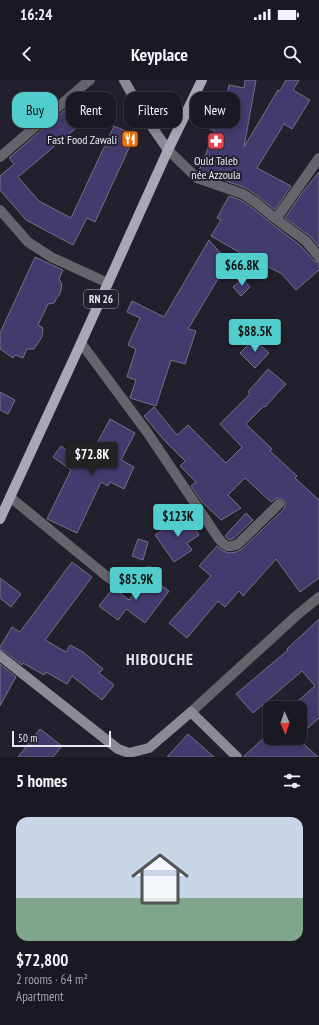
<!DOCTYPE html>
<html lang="en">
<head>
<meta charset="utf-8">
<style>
	:root { --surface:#1a1822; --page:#27252f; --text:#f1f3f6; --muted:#9fa0a5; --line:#383740; --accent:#52cdce }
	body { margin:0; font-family:"PT Sans Narrow",sans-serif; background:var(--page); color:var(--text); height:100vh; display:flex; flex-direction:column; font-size:15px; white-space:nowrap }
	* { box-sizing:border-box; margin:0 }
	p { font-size:13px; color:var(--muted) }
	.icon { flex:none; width:22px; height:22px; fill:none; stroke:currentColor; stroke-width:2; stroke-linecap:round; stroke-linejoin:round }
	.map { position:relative; height:677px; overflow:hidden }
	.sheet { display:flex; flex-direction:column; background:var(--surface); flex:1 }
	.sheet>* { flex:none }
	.hud { position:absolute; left:12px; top:12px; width:295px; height:36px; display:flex; gap:8px }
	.needle { width:26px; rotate:178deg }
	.buttons { position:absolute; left:263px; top:621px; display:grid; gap:8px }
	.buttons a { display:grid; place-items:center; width:44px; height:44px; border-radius:8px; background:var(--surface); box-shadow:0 2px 6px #0003,0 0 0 1px var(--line); font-size:20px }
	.scale { position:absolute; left:12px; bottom:10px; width:99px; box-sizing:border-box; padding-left:4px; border:2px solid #eae9f2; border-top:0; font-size:11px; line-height:14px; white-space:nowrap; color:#eae9f2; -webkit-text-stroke:3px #22202d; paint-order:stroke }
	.price { position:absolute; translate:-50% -34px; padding:0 9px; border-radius:4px; background:var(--accent); color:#111; font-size:13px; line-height:26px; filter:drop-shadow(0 1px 2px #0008) }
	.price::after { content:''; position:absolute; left:50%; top:24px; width:12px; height:9px; margin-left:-6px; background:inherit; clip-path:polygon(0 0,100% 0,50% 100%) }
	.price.on { background:#222; color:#fff }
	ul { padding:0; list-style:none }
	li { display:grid; align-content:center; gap:8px; height:212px; padding:0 16px }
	li span { display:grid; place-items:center; height:124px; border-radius:12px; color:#555 }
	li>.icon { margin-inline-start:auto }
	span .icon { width:72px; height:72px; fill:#fffc; stroke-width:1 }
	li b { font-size:17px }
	h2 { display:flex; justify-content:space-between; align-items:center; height:48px; padding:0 16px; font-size:17px }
	.chip { padding:0 14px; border-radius:12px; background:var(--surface); box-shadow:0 2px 6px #0003,0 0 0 1px var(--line); font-size:14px; line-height:36px }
	.chip.on { background:var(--accent); color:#111 }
	.status { display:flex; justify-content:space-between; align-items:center; height:28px; padding:0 20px; background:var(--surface); direction:ltr }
	.status svg { height:11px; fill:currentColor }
	header { display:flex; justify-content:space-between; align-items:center; height:52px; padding:0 16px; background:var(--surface); font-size:18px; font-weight:800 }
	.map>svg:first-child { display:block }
</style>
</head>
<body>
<div class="status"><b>16:24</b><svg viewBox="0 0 49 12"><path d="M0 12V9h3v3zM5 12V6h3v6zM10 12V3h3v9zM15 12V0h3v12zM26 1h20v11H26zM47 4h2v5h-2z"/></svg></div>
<header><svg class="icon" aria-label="back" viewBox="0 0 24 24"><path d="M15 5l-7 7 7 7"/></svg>Keyplace<svg class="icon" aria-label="search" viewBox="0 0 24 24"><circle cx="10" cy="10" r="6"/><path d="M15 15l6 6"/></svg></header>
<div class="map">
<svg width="319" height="677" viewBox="0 0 319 677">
	<rect width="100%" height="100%" fill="#22202d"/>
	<path fill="#433a6e" stroke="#737282" d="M245,0h11l-12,67 34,-57 2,1 6,-11h13l-6,10 17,10 -18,29 -8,-5 -27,44 34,18 -16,24 -16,-13 -13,-9 -46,-16 -1,-1 16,-40 -13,-5 5,-14 16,5 6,-32 15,3z
		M108,14l3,4 -8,7 3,5 -10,6 -2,-3 -76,64 21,24 32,17 43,-92 21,9 -40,87 -8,-4 -14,27 -47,-25 -26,-30v-14l14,-12 -5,-6 72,-62 8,9z
		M319,92v75l-9,-11 -25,-18 17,-25z
		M229,116l11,4 11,7 21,17 29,22 13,15 5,2v7l-23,20 -14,-16 -23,-12 -1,1 -47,-27 10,-16 -4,-2z
		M209,160l19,22 -40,67 8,2 -11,33 -14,-4 -15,46 -26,-8 6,-18 -9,-3 9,-28 -8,-4 12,-27 -13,-6 5,-11 32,16z
		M35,177l28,13 -4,9 3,5 -2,10 -4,5 -2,4 -6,1 -10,21 5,3 -1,8 -2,4 -6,9h-7l-4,9 -8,-3 -2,3 -13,-9v-16z
		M243,199l7,8 -9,9 -8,-9z
		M254,259l15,14 -14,15 -15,-15z
		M268,289l18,15 -21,23 -1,-1 -18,18 26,25 -2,2 27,25 -2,2 24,22v78l-19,14 -24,-33 -33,37 -4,-5 -14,16 -7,-6 -31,37 -18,-15 42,-47 -12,-10 18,-20 6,5 6,2 7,-1 6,-3 42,-40 1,-3v-3l-1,-3 -4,-2h-3l-6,4 -26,-24 -17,17 13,13 -20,12 -19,-18 -11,-16 5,-4 -16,-16 5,-5 -21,-21 -20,-24 10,-9 23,28 11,-10 38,38 16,-16 -22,-23 30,-30 -2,-2z
		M0,312l15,8 -7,14 -8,-4z
		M110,339l25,14 -14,27 13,7 -10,22 -14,-7 -2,4 -7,-4 -24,51 -30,-14 24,-49 -18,-13 8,-11 25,18z
		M246,433l7,7 -19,18 -5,2 -4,-4z
		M185,435l14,20 -12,8 5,7 -18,12 -19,-27z
		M138,459l10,3 -5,18 -11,-4z
		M72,482l20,15 -47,63 21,12 4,-7 13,7 20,17 -4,4 15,12 -12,15 -30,-24 -5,8 -21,-12 -2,3 -21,-12 -1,2 -18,-14 -4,-1v-3l12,-20 8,5z
		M0,498l21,16 -10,13 -11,-9z
		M151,498l18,13 -24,32 -19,-14 -8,11 -19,-14 14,-18 16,12 13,-16 4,-2z
		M319,539v99l-19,17v-27h-10l25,-22 -13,-15 -49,42 -17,-19 52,-44 -1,-1z
		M0,584l16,13 -3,5 -13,24z
		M40,649l22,17 -9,11h-35z
		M188,654l26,23h-47z
		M264,658h33l21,19h-75z"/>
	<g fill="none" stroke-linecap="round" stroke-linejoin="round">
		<path stroke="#65646b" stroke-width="10" d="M168,70l29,28 46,16 12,8 21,17 30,22 13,16
			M0,77l86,-74 4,-3
			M0,130l28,32 23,15 57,26
			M276,139l43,-61
			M81,263l66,89 72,107c7,8 9,9 19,5l41,-40
			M10,417l100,82 32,-2 7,-6
			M191,632l105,-96 23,-19"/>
		<path stroke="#8b8a95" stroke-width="10" d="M124,0l19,34 25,36
			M0,576l118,93 11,4 20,-5 42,-36 46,45"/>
		<path stroke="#a9a7b5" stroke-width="10" d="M0,439l81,-176 87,-193 34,-70"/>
	</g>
	<defs>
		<symbol id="restaurant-square" viewBox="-11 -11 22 22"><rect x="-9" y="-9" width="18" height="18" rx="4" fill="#e8710a" stroke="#22202d"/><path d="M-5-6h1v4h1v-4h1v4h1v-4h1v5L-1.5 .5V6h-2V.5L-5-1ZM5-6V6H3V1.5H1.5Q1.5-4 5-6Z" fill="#fff"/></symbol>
		<symbol id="pharmacy-square" viewBox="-11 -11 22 22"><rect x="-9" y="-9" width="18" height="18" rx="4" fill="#e0444e" stroke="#22202d"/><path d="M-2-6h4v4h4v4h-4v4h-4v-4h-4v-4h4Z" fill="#fff"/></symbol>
	</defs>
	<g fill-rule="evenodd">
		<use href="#restaurant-square" x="120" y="49" width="20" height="20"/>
		<use href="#pharmacy-square" x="206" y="51" width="20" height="20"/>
	</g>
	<g text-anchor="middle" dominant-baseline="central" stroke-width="4" stroke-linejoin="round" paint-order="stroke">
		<rect fill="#22202d" stroke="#aeadb7" stroke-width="1" x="84" y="210" width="34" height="18" rx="3"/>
		<g font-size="11" font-weight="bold" fill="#eae9f2">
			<text x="101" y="219">RN 26</text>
		</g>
		<g font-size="12" fill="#eae9f2" stroke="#22202d" text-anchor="end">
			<text x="117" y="59">Fast Food Zawali</text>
			<text x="216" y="80" text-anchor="middle">Ould Taleb<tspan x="216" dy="14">née Azzoula</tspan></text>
		</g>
		<g font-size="16" font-weight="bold" letter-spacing="1" fill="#eae9f2" stroke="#22202d">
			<text x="160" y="579">HIBOUCHE</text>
		</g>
	</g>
</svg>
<div class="buttons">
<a><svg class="needle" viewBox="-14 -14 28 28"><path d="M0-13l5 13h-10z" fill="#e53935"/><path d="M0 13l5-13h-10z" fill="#9fa0a5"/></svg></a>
</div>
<div class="scale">50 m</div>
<b class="price" style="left:242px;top:207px">$66.8K</b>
<b class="price" style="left:255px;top:273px">$88.5K</b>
<b class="price on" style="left:92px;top:396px">$72.8K</b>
<b class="price" style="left:178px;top:458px">$123K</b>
<b class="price" style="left:136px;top:521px">$85.9K</b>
<div class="hud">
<a class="chip on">Buy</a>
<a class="chip">Rent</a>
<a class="chip">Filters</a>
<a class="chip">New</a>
</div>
</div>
<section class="sheet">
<h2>5 homes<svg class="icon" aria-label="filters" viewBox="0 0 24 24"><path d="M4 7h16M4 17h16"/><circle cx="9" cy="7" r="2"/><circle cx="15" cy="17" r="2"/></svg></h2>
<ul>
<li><span style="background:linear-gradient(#c9d6e8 65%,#7fa58c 0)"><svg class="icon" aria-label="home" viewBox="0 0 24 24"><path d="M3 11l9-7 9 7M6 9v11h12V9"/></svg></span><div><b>$72,800</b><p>2 rooms · 64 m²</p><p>Apartment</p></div></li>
</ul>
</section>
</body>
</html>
